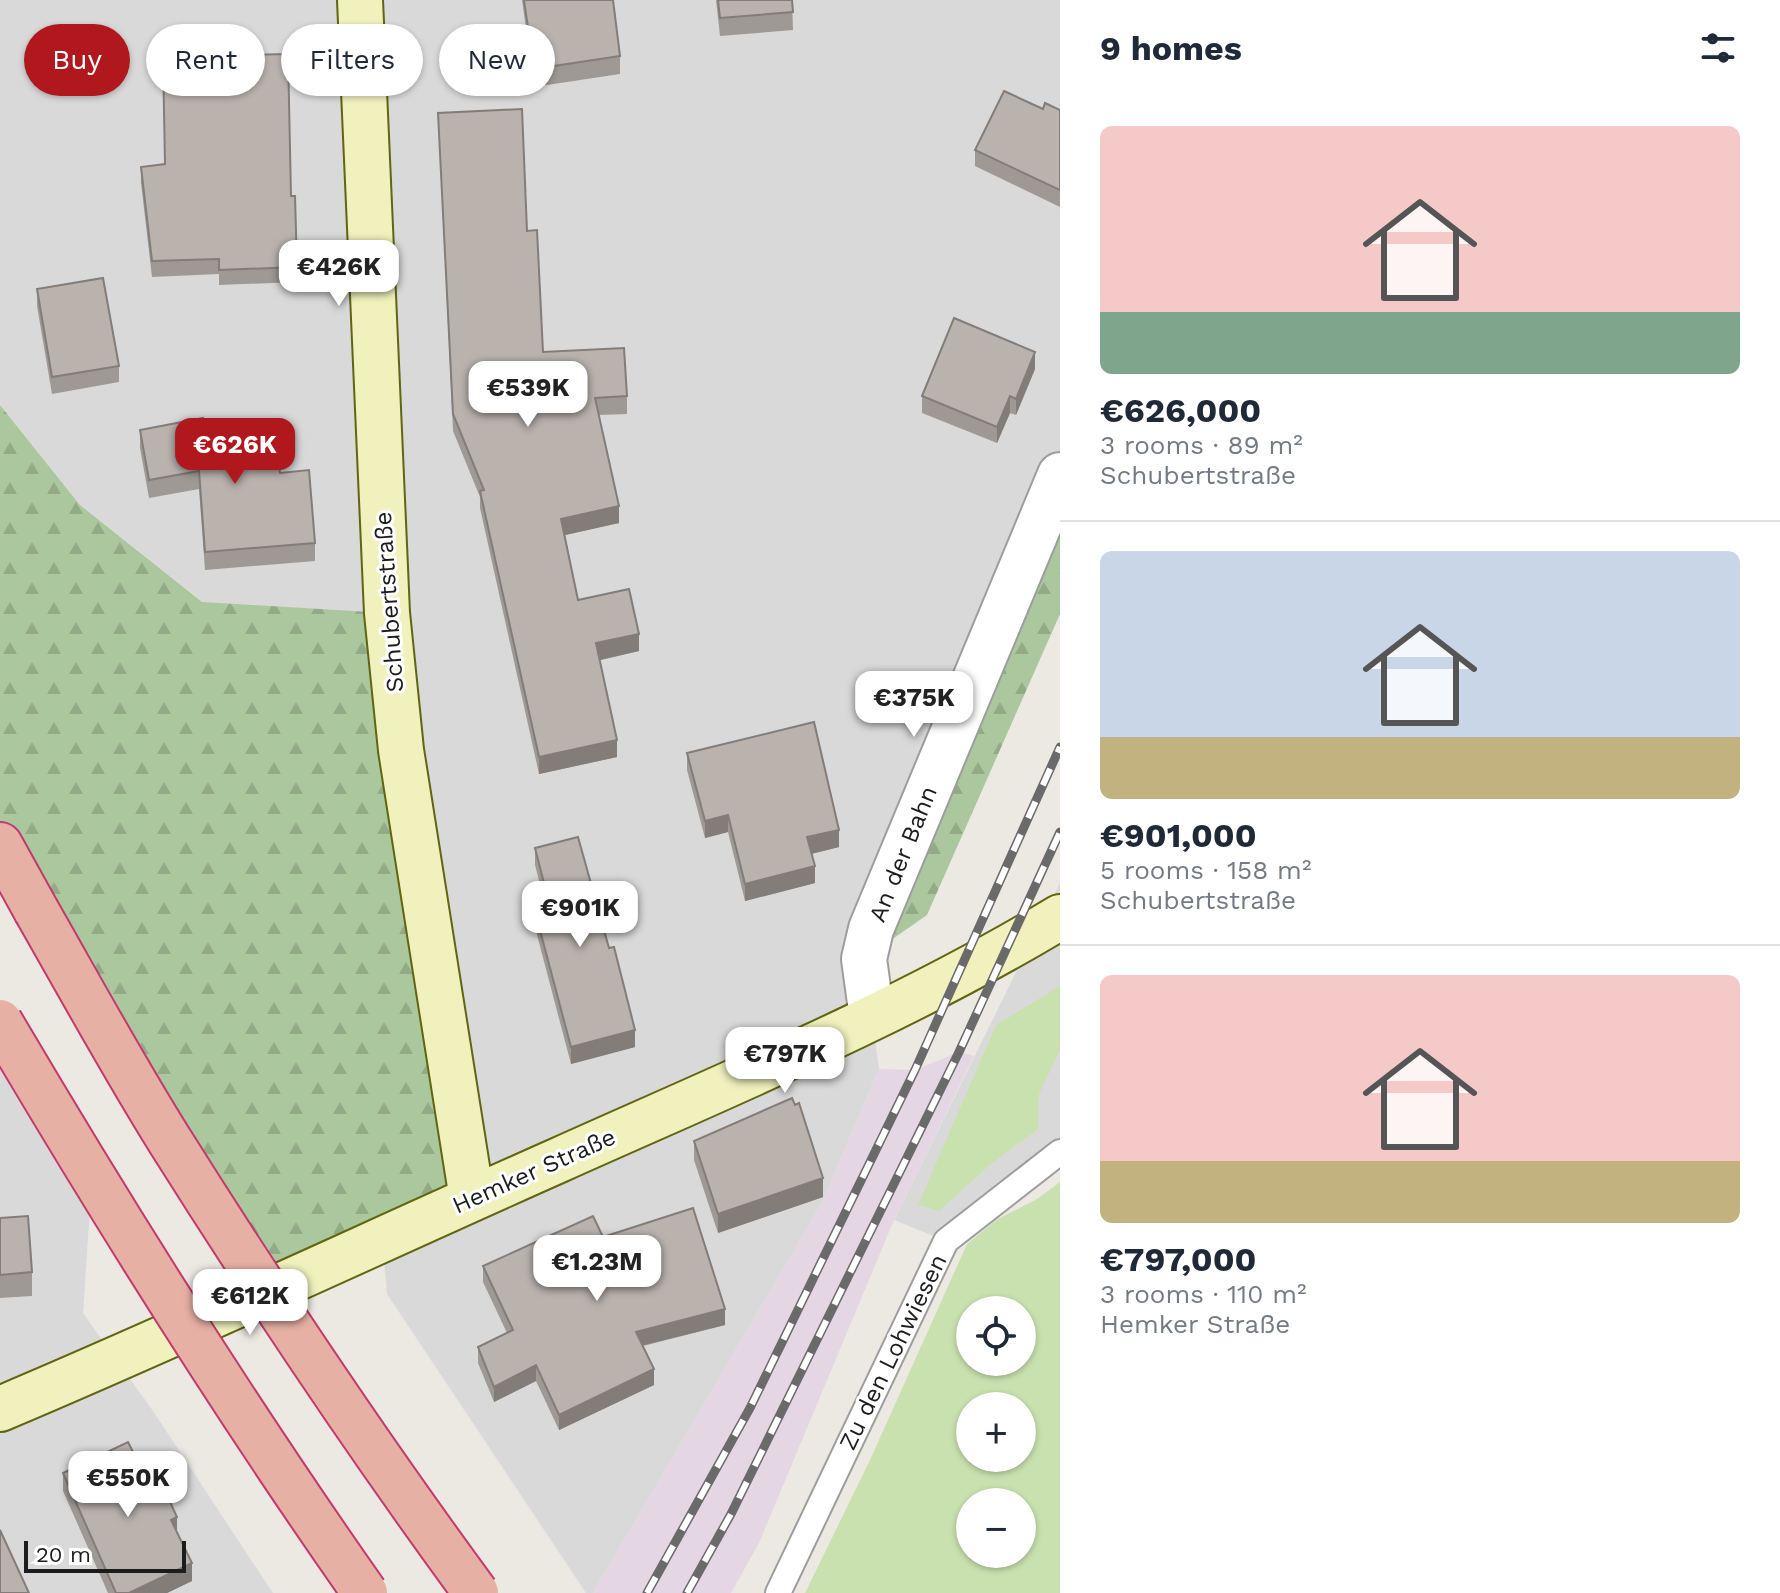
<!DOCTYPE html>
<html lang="en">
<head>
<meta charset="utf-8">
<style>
	:root { --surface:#fff; --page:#f6f6f7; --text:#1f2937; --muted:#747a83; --line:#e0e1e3; --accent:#b1181d }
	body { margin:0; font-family:"Work Sans",sans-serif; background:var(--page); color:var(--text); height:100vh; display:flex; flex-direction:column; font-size:30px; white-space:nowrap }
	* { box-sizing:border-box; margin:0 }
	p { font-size:26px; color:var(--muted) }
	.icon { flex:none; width:44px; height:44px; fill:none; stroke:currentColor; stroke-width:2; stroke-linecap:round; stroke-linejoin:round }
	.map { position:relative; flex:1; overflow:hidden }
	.details { display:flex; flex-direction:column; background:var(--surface); width:720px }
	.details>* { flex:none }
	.top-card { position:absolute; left:24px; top:24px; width:760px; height:72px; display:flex; gap:16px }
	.buttons { position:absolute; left:956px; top:1296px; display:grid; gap:16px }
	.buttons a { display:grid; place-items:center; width:80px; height:80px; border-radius:50%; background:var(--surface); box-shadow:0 2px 6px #0004; font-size:40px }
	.scale { position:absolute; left:24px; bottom:20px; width:162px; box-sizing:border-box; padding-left:8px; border:4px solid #1c1c1c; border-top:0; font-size:22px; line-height:28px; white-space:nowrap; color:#1c1c1c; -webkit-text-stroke:6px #fff; paint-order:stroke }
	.price { position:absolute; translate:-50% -68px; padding:0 18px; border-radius:16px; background:#fff; color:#222; font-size:26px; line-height:52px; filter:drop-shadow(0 2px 4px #0008) }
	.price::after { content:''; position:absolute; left:50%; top:48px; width:24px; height:18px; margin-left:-12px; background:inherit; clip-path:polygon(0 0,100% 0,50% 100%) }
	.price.active { background:var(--accent); color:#fff }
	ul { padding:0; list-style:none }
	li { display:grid; align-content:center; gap:16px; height:424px; padding:0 40px }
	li+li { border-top:2px solid var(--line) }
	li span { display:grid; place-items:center; height:248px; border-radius:12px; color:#555 }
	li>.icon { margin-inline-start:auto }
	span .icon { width:144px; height:144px; fill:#fffc; stroke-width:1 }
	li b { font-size:34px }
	h2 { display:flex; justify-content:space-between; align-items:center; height:96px; padding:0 40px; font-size:34px }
	.tag { padding:0 28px; border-radius:36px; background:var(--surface); box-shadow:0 2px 6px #0004; font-size:28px; line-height:72px }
	.tag.active { background:var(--accent); color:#fff }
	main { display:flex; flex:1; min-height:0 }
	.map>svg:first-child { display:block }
</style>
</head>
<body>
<main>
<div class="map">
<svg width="1060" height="1593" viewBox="0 0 1060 1593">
	<defs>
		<pattern id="forest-firs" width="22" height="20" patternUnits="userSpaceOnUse" patternTransform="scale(2)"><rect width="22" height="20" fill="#abc79d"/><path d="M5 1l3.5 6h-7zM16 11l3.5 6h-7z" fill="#93aa87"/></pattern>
	</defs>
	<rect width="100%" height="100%" fill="#ece9e3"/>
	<path fill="#dad9d9" d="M0,0h1060v475l-196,484 15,110 -57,134 -229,390h-7l-199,-299 -53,-643 -132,-49 -122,-97 -80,-100z
		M1060,883v269l-114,89 -52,-21z
		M0,1022l92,157 -9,134 70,98 120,182h-273z"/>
	<path fill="#e5d6e3" d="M959,1052l15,4 -80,164 -135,323 -28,50h-138l229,-390 57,-134 36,1z"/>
	<path fill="#c9e1af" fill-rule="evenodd" d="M1060,986v64l-21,44 -1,35 -47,35 -52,47 -21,-6 78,-180z
		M1060,1182v411h-255l65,-133 97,-216 29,-24 41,-21zM970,1310h52v52h-52zM970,1406h52v52h-52zM970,1502h52v52h-52z"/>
	<path fill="url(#forest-firs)" d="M0,405l80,100 122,97 185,11 85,586 -204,93 -268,-447z
		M1060,475v139l-133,301 -63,44z"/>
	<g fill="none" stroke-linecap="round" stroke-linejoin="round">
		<defs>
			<path id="service" d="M778,1593l168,-352 114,-89"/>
			<path id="minor" d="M872,1017l-8,-58 7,-30 189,-454"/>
			<path id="secondary" d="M360,0l27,613 14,137 71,449
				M0,1409c188,-79 372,-166 559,-249 169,-76 342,-147 501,-243"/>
			<path id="trunk" d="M0,845l36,65"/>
		</defs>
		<use href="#service" stroke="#9d9d9d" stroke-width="28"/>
		<use href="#minor" stroke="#9d9d9d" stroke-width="48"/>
		<use href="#secondary" stroke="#5f6511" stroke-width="48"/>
		<use href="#trunk" stroke="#c2396d" stroke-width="48"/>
		<use href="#service" stroke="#fff" stroke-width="24"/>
		<use href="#minor" stroke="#fff" stroke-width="44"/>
		<use href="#secondary" stroke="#f0f1bd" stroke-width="44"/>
		<use href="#trunk" stroke="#e6b0a4" stroke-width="44"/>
		<defs>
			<path id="rail" d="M647,1593l103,-185 165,-338 145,-323
				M687,1593l44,-79 228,-462 101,-220"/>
		</defs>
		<use href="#rail" stroke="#6a6a6a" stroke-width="9"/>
		<use href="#rail" stroke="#fff" stroke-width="6" stroke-dasharray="18" stroke-linecap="butt"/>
		<defs>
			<path id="trunk-bridge" d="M36,910c44,77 87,156 134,231 97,154 198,305 306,452
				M0,1022c115,195 235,386 365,571"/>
		</defs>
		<use href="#trunk-bridge" stroke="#c2396d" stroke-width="48" stroke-linecap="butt"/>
		<use href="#trunk-bridge" stroke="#e6b0a4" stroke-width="44"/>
	</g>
	<path fill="#9f9995" d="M522,0h91l7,56v18l-86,13z
		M716,0h76l1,30 -73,6z
		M1043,109l17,1v97l-85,-41v-16z
		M438,113l89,118 16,121 84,44v18l-28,1 20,108 -54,12 13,65 61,51 -39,9 17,97 -78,17 -59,-266v-11l-27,-66z
		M141,167l150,29 6,71v15l-78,3v-11l-67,3 -11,-94z
		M37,289l82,77v16l-67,12 -15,-88z
		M1035,369l-19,46 -6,-2 -13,30 -75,-30v-17z
		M140,430l67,12 73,31 35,70v18l-110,9 -6,-81 -50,9 -9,-50z
		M687,753l152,94 -28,7 4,29 -70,18 -17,-69 -23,6 -18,-68z
		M535,848l100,199 -64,17 -34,-129v-16l11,-4 -13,-50z
		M795,1105l28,92 -105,36 -24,-73v-19z
		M0,1218l32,54v24l-32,2z
		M603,1237l122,88 -82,21 11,39 -95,45 -23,-49 -42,21 -16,-39v-16l29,-14 -24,-51v-16z
		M63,1473l114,58 15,50 -25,12h-59l-45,-102z"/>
	<path fill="#827d79" d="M1035,352v17l-19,46v-16z
		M1010,396v17l-13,30v-16z
		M619,506v17l-58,13v-17z
		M639,634v17l-43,10v-18z
		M617,740v17l-78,17v-17z
		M728,815v17l-23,6v-17z
		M839,830v17l-32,8v-18z
		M815,866v17l-70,18v-17z
		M635,1030v17l-64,17v-17z
		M823,1178v19l-105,36v-19z
		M725,1309v16l-89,22v-15z
		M536,1365v16l-42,21v-15z
		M654,1369v16l-95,45v-15z
		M177,1517v18l-6,-15z
		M192,1563v18l-25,12h-38z"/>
	<path fill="#b9b2ad" stroke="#827d79" stroke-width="2" d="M524,0h89l7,56 -86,13z
		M718,0h74l1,12 -73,6z
		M288,54l3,142h4l2,71 -78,3v-11l-67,2 -11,-94 24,-3 -2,-107z
		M1004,91l39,18 2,-6 15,7v80l-85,-40z
		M522,109l5,122 10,-1 6,122 81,-4 3,48 -32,2 24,108 -58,13 17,81 51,-11 10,45 -43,9 21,97 -78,17 -59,-266 4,-1 -31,-76 -15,-301z
		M103,278l16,88 -67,11 -15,-88z
		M954,318l81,34 -19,47 -6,-3 -13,31 -75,-31z
		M203,418l4,24 69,-7 4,38 29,-3 6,73 -110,9 -6,-81 -50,9 -9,-50z
		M814,722l25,108 -32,7 8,29 -70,18 -17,-69 -23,6 -18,-68z
		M578,837l31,111 5,-1 21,83 -64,17 -34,-128 15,-5 -17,-66z
		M792,1098l3,7 4,-2 24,75 -105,36 -24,-73z
		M693,1208l32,101 -89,23 18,37 -95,46 -23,-50 -42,22 -16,-40 35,-17 -30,-64 110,-50 10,21z
		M28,1216l4,56 -32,3v-57z
		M128,1442l14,28 11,-5 24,52 -6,3 21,43 -63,30h-13l-53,-120z
		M0,1530l29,63h-29z"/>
	<g text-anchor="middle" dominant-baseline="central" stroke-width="6" stroke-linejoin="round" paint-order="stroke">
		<g font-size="24" fill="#1c1c1c" stroke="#fff">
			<text transform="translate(389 602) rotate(-94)">Schubertstraße</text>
			<text transform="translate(903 854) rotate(-68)">An der Bahn</text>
			<text transform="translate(534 1171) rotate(-24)">Hemker Straße</text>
			<text transform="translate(893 1352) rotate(-64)">Zu den Lohwiesen</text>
		</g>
	</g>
</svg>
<div class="buttons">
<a><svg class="icon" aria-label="locate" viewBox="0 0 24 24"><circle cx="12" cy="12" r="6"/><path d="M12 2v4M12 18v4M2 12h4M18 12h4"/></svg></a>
<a>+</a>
<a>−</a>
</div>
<div class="scale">20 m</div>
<b class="price" style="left:339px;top:308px">€426K</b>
<b class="price" style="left:528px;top:429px">€539K</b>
<b class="price active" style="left:235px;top:486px">€626K</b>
<b class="price" style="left:914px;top:739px">€375K</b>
<b class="price" style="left:580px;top:949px">€901K</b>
<b class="price" style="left:785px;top:1095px">€797K</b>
<b class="price" style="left:597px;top:1303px">€1.23M</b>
<b class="price" style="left:250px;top:1337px">€612K</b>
<b class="price" style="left:128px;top:1519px">€550K</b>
<div class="top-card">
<a class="tag active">Buy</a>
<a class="tag">Rent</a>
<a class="tag">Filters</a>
<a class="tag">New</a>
</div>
</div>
<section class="details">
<h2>9 homes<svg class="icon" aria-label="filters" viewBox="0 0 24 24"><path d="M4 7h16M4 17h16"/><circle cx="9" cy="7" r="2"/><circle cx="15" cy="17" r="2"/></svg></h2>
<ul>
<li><span style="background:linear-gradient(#f6c9c9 75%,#7fa58c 0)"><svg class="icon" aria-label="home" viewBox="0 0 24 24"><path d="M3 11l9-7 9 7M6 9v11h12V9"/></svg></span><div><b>€626,000</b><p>3 rooms · 89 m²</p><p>Schubertstraße</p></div></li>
<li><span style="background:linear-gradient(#c9d6e8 75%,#c2b280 0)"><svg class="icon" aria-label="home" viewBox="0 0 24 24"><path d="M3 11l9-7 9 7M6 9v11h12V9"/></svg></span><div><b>€901,000</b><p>5 rooms · 158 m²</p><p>Schubertstraße</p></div></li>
<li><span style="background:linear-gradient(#f6c9c9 75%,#c2b280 0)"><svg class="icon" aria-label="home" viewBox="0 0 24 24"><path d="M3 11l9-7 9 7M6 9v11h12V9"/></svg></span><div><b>€797,000</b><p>3 rooms · 110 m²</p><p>Hemker Straße</p></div></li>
</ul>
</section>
</main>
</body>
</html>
